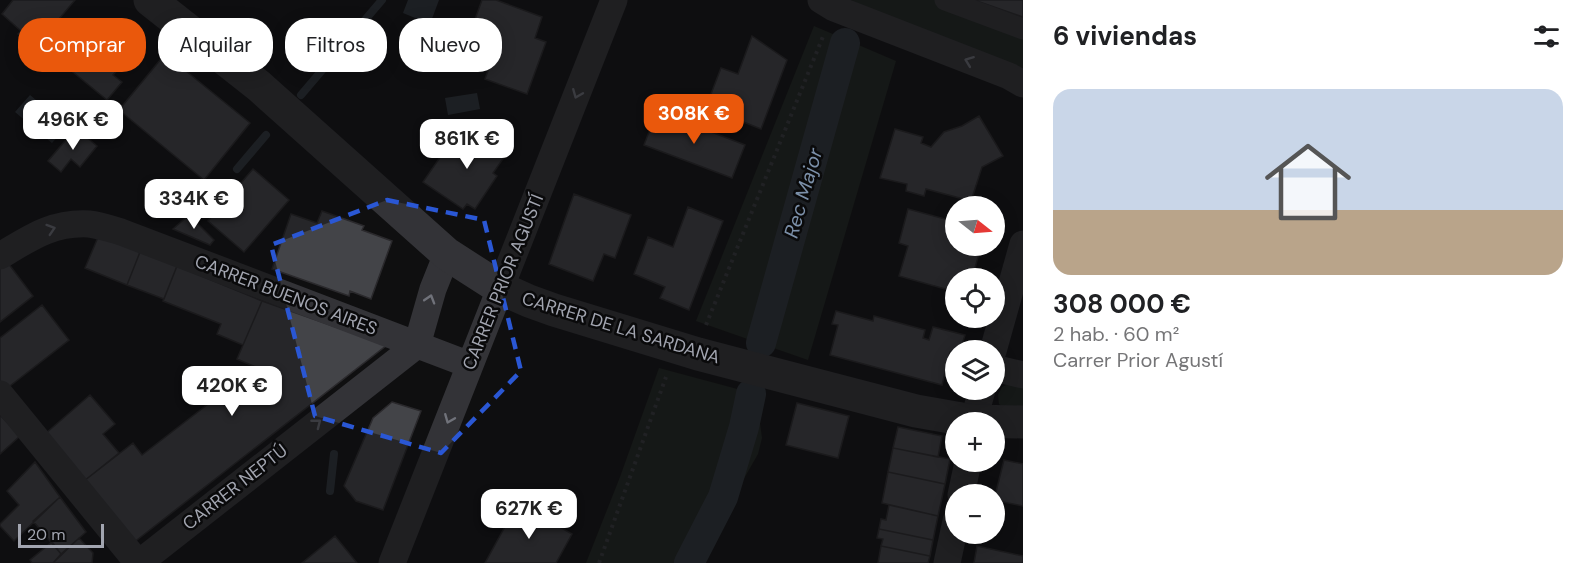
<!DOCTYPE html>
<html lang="es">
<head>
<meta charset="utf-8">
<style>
	:root { --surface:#fff; --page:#f2f2f2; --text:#202124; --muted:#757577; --accent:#ea580c }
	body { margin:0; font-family:"DM Sans",sans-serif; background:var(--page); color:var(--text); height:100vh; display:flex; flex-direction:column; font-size:22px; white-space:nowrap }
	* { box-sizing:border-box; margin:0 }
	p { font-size:20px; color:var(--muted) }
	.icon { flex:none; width:33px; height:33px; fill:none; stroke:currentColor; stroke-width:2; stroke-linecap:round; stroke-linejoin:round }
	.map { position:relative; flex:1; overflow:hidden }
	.drawer { display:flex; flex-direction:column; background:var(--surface); width:570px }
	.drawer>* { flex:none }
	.hud { position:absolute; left:18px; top:18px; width:570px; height:54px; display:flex; gap:12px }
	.needle { width:39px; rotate:107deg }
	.controls { position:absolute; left:945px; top:196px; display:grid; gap:12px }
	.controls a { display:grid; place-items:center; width:60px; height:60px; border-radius:50%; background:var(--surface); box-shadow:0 3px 15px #0003; font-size:30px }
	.scale { position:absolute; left:18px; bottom:15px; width:86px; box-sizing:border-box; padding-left:6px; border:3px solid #a2a5b0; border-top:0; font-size:16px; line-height:21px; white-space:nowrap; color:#a2a5b0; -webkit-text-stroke:4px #0a0a0b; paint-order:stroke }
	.price { position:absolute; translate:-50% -51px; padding:0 14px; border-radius:12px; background:#fff; color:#222; font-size:20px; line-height:39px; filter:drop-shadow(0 2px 3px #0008) }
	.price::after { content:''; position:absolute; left:50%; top:36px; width:18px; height:14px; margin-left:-9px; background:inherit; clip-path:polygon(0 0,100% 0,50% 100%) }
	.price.on { background:var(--accent); color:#fff }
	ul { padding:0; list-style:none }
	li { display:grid; align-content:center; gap:12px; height:318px; padding:0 30px }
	li span { display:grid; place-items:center; height:186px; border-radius:18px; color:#555 }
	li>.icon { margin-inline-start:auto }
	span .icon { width:108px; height:108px; fill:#fffc; stroke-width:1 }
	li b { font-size:26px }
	h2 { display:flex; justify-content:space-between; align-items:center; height:72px; padding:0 30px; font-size:26px }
	.chip { padding:0 21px; border-radius:24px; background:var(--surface); box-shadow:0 3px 15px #0003; font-size:21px; line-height:54px }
	.chip.on { background:var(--accent); color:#fff }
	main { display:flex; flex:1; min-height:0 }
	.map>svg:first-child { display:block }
</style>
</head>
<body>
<main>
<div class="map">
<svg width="1023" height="563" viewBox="0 0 1023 563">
	<rect width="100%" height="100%" fill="#0f0f10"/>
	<path fill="#1e241f" d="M851,0h172v71l-139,-53z
		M814,26l82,35 -88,299 -112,-39z
		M659,368l97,26 6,44 -4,16 -20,35 -17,37 -16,37h-119l34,-86z
		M1008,384l15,3v21h-19l-5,-4 -1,-9 4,-8z"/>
	<path fill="#2e343b" d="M408,0h31l-9,24 -27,-11z
		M477,93l3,16 -32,6 -3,-17z
		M30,95l37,31 -15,17 -37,-31z"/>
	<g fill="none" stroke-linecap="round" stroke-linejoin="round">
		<path stroke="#2e343b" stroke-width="8" d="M301,95l81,-95
			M237,169l29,-34
			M330,491l4,-37"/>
		<path stroke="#2e343b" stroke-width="30" d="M761,343l84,-300
			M689,563l34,-66 21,-70 7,-33"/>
	</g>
	<path fill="#434448" stroke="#2a292c" stroke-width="1.5" d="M13,0h62l-38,45 -5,-5 -2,3 -12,-9 3,-3 -19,-17z
		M482,0h14l46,17 -7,21 11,4 -19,52 -42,-15 4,-11 -15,-6 3,-7 -13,-5z
		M974,0h49v17z
		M76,23l20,16 5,-6 28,23 -16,19 9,7 -15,18 -56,-46z
		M752,36l35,24 -26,69 -55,-22 15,-39 17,6z
		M165,54l85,69 -46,57 -85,-70z
		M657,111l88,34 -13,33 -88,-33z
		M979,116l24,40 -21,11 -11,34 -45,-12 -2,7 -18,-5 1,-7 -27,-6 15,-49 28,8 -2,6 10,4 13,-15 18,-6z
		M468,126l39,27 -14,20 4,3 -22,33 -8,-5 -4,5 -40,-27 20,-29 4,3z
		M76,128l21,18 -17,21 -9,-8 -10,13 -13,-11z
		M253,169l36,31 -45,52 -36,-31z
		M574,194l57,21 -16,43 -11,-4 -11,27 -44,-17z
		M688,207l35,14 -34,89 -29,-12 5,-11 -31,-13 14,-37 25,10z
		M908,209l48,13v24h25l-9,33h-16v13l-57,-16 9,-30 -9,-3z
		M322,211l42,15 -2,4 30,11 -21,58 -21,-8 -1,5 -77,-27 19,-55 26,9z
		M189,215l25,25 -4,5 -37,-16z
		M99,235l41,17 -13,33 -42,-17z
		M140,252l37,14 -13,33 -37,-14z
		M8,263l25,33 -33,26v-53z
		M177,266l85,35 -19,44 -26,-11 4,-10 -58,-23z
		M262,301l125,44 -254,198 -49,-62 49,-38 9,12 114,-88 -19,-8z
		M42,305l27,35 -63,49 -6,-7v-44z
		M836,311l37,10 1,-5 51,14 -2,8 6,2 4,-13 32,8 -5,16h-4v2l-6,-1 -8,33 -112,-30 8,-30 -6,-1z
		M90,395l25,29 -12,10 16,19 -35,28 -39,-47z
		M392,402l29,9 -38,99 -27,-9 -12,-15 29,-68z
		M797,403l52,13 -11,42 -52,-13z
		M1,416l19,20 -20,18v-37z
		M898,427l44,9 -4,21 -45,-9z
		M893,448l57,11 -5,25 -57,-12z
		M1004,460l19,4v-1v43l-29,-6z
		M35,462l25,35 -46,44 -14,-15v-2l19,-19 -12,-14z
		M888,472l57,12 -7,32 -56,-13z
		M60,497l26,35 -25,22 -28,-33z
		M518,503l54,31 -16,29h-71z
		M889,505l49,11 -5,24 -54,-11 2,-10 5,1z
		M879,529l54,11 -3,16 -49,-10 2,-7 -6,-1z
		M335,536l22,27h-55z
		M79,538l14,15 -1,10h-39z
		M52,542l9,12 -8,9h-21l-2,-3z
		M881,546l49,10 -2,7h-50z
		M977,546l46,10v7h-49z"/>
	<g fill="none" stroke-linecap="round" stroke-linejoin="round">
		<path stroke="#37383c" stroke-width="4" stroke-dasharray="3 4.5" stroke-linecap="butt" d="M706,325l118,-291
			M599,563l67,-186"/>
		<path stroke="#333337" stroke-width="21" d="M945,0l78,29"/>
		<path stroke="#333337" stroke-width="27" d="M821,0l13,8 175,68 14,8
			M0,256c30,-18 52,-34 89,-32 10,1 22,5 32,8l349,133
			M993,351l30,-107
			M994,368l29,7
			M0,394l138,169
			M973,423l9,-33
			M961,495l7,-33
			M139,563l278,-218 16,-56 14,-35
			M392,563l222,-563
			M947,563l9,-42"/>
		<path stroke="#333337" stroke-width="33" d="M150,0l109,86 188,168 53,34 29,13 25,9 144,44 218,57 57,10 50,1"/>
	</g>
	<defs><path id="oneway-chevron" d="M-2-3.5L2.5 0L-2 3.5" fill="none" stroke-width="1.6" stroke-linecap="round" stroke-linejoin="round" transform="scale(1.5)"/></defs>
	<g stroke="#70727a">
		<use href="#oneway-chevron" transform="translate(969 61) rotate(-159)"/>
		<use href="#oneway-chevron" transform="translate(577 94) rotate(112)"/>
		<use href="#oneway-chevron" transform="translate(51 229) rotate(-18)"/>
		<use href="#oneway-chevron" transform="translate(430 299) rotate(-73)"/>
		<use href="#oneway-chevron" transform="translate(449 419) rotate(112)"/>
		<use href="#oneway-chevron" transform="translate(317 423) rotate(-38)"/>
	</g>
	<path d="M0 0H1023V563H0ZM387,200l97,20 37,151 -80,82 -126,-37 -44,-171z" fill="#0f0f10" fill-opacity=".55" fill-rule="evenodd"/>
	<path fill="none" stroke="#2a57d4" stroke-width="4.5" stroke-dasharray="12 8" stroke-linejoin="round" d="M387,200l97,20 37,151 -80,82 -126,-37 -44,-171z"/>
	<g text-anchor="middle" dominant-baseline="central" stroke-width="5" stroke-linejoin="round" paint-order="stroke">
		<g font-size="18" fill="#a2a5b0" stroke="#0a0a0b">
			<text transform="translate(503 282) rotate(-68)">CARRER PRIOR AGUSTÍ</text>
			<text transform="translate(286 295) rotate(21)">CARRER BUENOS AIRES</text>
			<text transform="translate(621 328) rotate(17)">CARRER DE LA SARDANA</text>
			<text transform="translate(235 487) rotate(-38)">CARRER NEPTÚ</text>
		</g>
		<g font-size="20" font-style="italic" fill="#7b8fa8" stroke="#0a0a0b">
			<text transform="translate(803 193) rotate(-74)">Rec Major</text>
		</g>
	</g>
</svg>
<div class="controls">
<a><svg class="needle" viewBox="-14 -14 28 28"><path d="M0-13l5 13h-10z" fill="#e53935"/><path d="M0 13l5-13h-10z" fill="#757577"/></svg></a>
<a><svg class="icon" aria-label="locate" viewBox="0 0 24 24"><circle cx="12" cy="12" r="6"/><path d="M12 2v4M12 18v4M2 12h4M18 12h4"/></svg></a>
<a><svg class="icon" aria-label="layers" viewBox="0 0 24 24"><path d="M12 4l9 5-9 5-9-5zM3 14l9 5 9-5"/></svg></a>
<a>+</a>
<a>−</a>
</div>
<div class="scale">20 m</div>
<b class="price on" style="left:694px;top:145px">308K €</b>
<b class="price" style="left:73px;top:151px">496K €</b>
<b class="price" style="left:467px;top:170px">861K €</b>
<b class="price" style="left:194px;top:230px">334K €</b>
<b class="price" style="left:232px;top:417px">420K €</b>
<b class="price" style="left:529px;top:540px">627K €</b>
<div class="hud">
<a class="chip on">Comprar</a>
<a class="chip">Alquilar</a>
<a class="chip">Filtros</a>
<a class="chip">Nuevo</a>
</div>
</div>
<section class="drawer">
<h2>6 viviendas<svg class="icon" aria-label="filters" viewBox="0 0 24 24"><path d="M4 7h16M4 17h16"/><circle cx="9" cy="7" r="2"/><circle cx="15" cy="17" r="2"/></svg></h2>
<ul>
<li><span style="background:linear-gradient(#c9d6e8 65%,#b9a48a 0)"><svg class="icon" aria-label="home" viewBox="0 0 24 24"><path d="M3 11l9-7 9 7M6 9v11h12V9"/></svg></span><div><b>308 000 €</b><p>2 hab. · 60 m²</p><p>Carrer Prior Agustí</p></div></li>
</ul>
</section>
</main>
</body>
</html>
